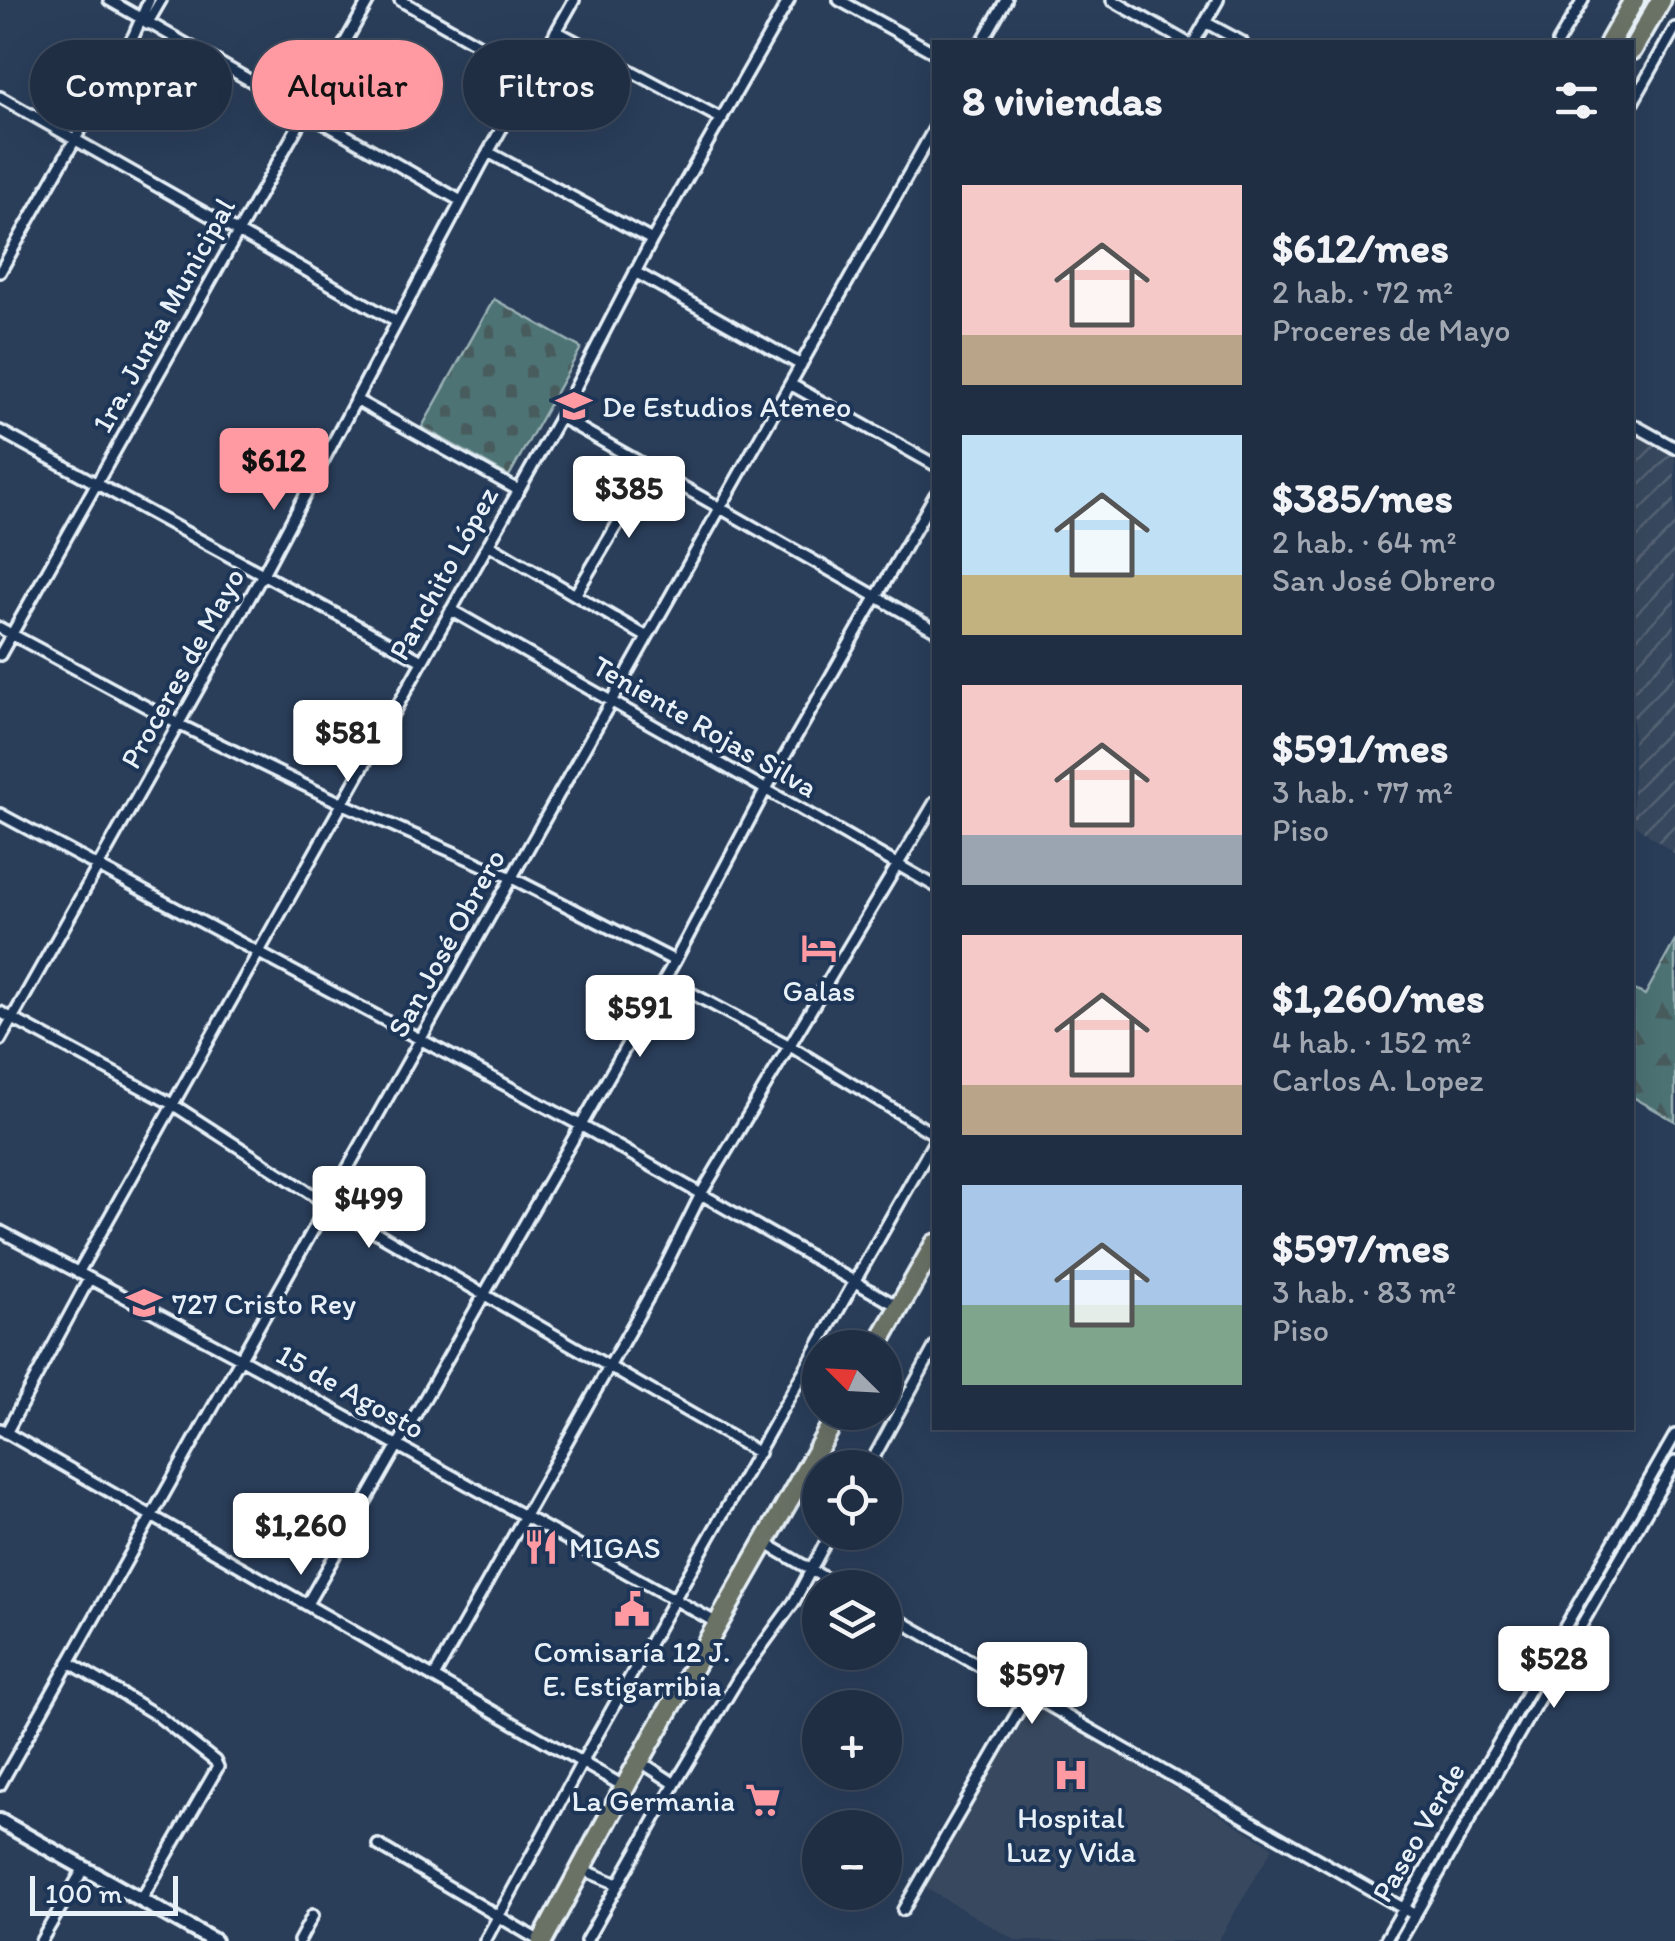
<!DOCTYPE html>
<html lang="es">
<head>
<meta charset="utf-8">
<style>
	:root { --surface:#202e44; --page:#2d3a4f; --text:#f1f3f6; --muted:#a2a8b2; --line:#3d4a5d; --accent:#ff9aa2 }
	body { margin:0; font-family:Itim,sans-serif; background:var(--page); color:var(--text); height:100vh; display:flex; flex-direction:column; font-size:38px; white-space:nowrap }
	* { box-sizing:border-box; margin:0 }
	p { font-size:32px; color:var(--muted) }
	.icon { flex:none; width:55px; height:55px; fill:none; stroke:currentColor; stroke-width:2; stroke-linecap:round; stroke-linejoin:round }
	.map { position:relative; flex:1; overflow:hidden }
	.sheet { position:absolute; left:932px; top:40px; width:702px; height:1390px; display:flex; flex-direction:column; background:var(--surface); border-radius:0px; box-shadow:0 10px 40px #0002,0 0 0 2px var(--line) }
	.sheet>* { flex:none }
	.hud { position:absolute; left:30px; top:40px; width:752px; height:90px; display:flex; gap:20px }
	.needle { width:65px; rotate:294deg }
	.fabs { position:absolute; left:802px; top:1330px; display:grid; gap:20px }
	.fabs a { display:grid; place-items:center; width:100px; height:100px; border-radius:50%; background:var(--surface); box-shadow:0 10px 40px #0002,0 0 0 2px var(--line); font-size:50px }
	.scale { position:absolute; left:30px; bottom:25px; width:148px; box-sizing:border-box; padding-left:10px; border:5px solid #e8f1f8; border-top:0; font-size:28px; line-height:35px; white-space:nowrap; color:#e8f1f8; -webkit-text-stroke:8px #1d3557; paint-order:stroke }
	.price { position:absolute; translate:-50% -85px; padding:0 22px; border-radius:10px; background:#fff; color:#222; font-size:32px; line-height:65px; filter:drop-shadow(0 2px 5px #0008) }
	.price::after { content:''; position:absolute; left:50%; top:60px; width:30px; height:22px; margin-left:-15px; background:inherit; clip-path:polygon(0 0,100% 0,50% 100%) }
	.price.active { background:var(--accent); color:#111 }
	ul { padding:0; list-style:none }
	li { display:flex; align-items:center; gap:30px; height:250px; padding:0 30px }
	li span { display:grid; place-items:center; flex:none; width:280px; height:200px; border-radius:0px; color:#555 }
	li>.icon { margin-inline-start:auto }
	span .icon { width:120px; height:120px; fill:#fffc; stroke-width:1 }
	li b { font-size:42px }
	h2 { display:flex; justify-content:space-between; align-items:center; height:120px; padding:0 30px; font-size:42px }
	.pill { padding:0 35px; border-radius:45px; background:var(--surface); box-shadow:0 10px 40px #0002,0 0 0 2px var(--line); font-size:35px; line-height:90px }
	.pill.active { background:var(--accent); color:#111 }
	.map>svg:first-child { display:block }
</style>
</head>
<body>
<div class="map">
<svg width="1675" height="1941" viewBox="0 0 1675 1941">
	<defs>
		<pattern id="industrial-furrows" width="10" height="10" patternUnits="userSpaceOnUse" patternTransform="scale(2.5)"><rect width="10" height="10" fill="#39495e"/><path d="M-1 1l2-2M0 10L10 0M9 11l2-2" fill="none" stroke="#566476"/></pattern>
		<pattern id="forest-firs" width="22" height="20" patternUnits="userSpaceOnUse" patternTransform="scale(2.5)"><rect width="22" height="20" fill="#4e7375"/><path d="M5 1l3.5 6h-7zM16 11l3.5 6h-7z" fill="#4a5b5d"/></pattern>
		<pattern id="cemetery-stones" width="16" height="16" patternUnits="userSpaceOnUse" patternTransform="scale(2.5)"><rect width="16" height="16" fill="#4e7375"/><path d="M2 7V4a2 2 0 0 1 4 0v3zM10 15v-3a2 2 0 0 1 4 0v3z" fill="#4a5b5d"/></pattern>
	</defs>
	<rect width="100%" height="100%" fill="#2a3e5a"/>
	<filter id="ink" filterUnits="userSpaceOnUse"><feTurbulence type="fractalNoise" baseFrequency=".01" numOctaves="2"/><feDisplacementMap in="SourceGraphic" scale="20" xChannelSelector="R" yChannelSelector="G"/><feConvolveMatrix kernelMatrix="1 2 1 2 8 2 1 2 1" color-interpolation-filters="sRGB"/></filter>
	<g filter="url(#ink)">
		<path fill="#39495e" d="M1032,1703l241,144 -55,94h-201l-93,-54z"/>
		<path fill="url(#industrial-furrows)" d="M1633,432l42,24v398l-42,-31z"/>
		<path fill="url(#forest-firs)" stroke="#9bb2b6" stroke-width="2.5" d="M1675,941v180l-42,-24 -1,-108 13,6z"/>
		<path fill="url(#cemetery-stones)" stroke="#9bb2b6" stroke-width="2.5" d="M494,299l87,49 -72,128 -87,-49z"/>
		<g fill="none" stroke-linecap="round" stroke-linejoin="round">
			<defs>
				<path id="street" d="M109,0l352,201
					M400,0l132,75
					M839,0l96,53
					M1112,0l74,42
					M1205,22l37,20
					M147,24l14,-24
					M556,31l166,88
					M982,42l24,-42
					M1194,42l24,-42
					M1558,42l25,-42
					M0,97l397,225
					M1632,104l43,-76
					M488,152l164,88
					M0,272l134,-237 15,-35
					M635,272l166,93
					M790,384l145,81
					M356,400l162,90
					M560,417l375,213
					M1632,424l43,24
					M0,431l422,230
					M488,544l159,93
					M575,595l76,-127
					M451,610l484,276
					M0,628l180,97 161,78 171,75 163,83
					M0,655l369,-655
					M0,814l580,311 319,182
					M665,979l125,67 145,89
					M0,1012l172,92 155,100 432,249
					M0,1040l263,-466 219,-411 92,-163
					M0,1231l240,127 477,265
					M78,1273l482,-856 92,-177 137,-240
					M0,1429l625,358
					M6,1433l83,-154
					M868,1468l67,-122
					M772,1547l70,41
					M307,1604l368,-643 91,-172 169,-294
					M885,1612l530,303
					M69,1662l89,54 57,45 3,6 -77,133
					M434,1677l228,-404 39,-79 234,-392
					M649,1767l26,17 63,-105 56,-77 37,-70
					M0,1785l935,-1658
					M378,1845l162,96
					M591,1873l26,11
					M903,1910l126,-217
					M41,1941l43,-73
					M299,1941l14,-26
					M485,1941l97,-179 353,-622
					M586,1941l89,-157
					M1385,1941l290,-506
					M1400,1941l275,-479"/>
				<path id="secondary" d="M0,1821l214,120"/>
				<path id="highway" d="M1610,42l24,-42
					M1632,50l29,-50
					M876,1348l59,-104
					M542,1941l90,-167 207,-362"/>
			</defs>
			<use href="#street" stroke="#e8f1f8" stroke-width="16"/>
			<use href="#secondary" stroke="#e8f1f8" stroke-width="20"/>
			<use href="#highway" stroke="#e8f1f8" stroke-width="25"/>
			<use href="#street" stroke="#1d3557" stroke-width="9"/>
			<use href="#secondary" stroke="#1d3557" stroke-width="12"/>
			<use href="#highway" stroke="#6a7165" stroke-width="18"/>
		</g>
	</g>
	<defs>
		<symbol id="school-bare" viewBox="-9 -9 18 18"><path d="M0-5L7-2L0 1L-7-2ZM-4 1L0 2.5L4 1V4Q0 6-4 4Z" fill="#ff9aa2" stroke="#1d3557" stroke-width="2.5" paint-order="stroke"/></symbol>
		<symbol id="hotel-bare" viewBox="-9 -9 18 18"><path d="M-6-4.5h1.5V1H6V5H4.5V3h-9V5H-6ZM-4 0a1.8 1.8 0 1 1 3.6 0ZM.5 0V-2.5h3Q6-2.5 6 0Z" fill="#ff9aa2" stroke="#1d3557" stroke-width="2.5" paint-order="stroke"/></symbol>
		<symbol id="restaurant-bare" viewBox="-9 -9 18 18"><path d="M-5-6h1v4h1v-4h1v4h1v-4h1v5L-1.5 .5V6h-2V.5L-5-1ZM5-6V6H3V1.5H1.5Q1.5-4 5-6Z" fill="#ff9aa2" stroke="#1d3557" stroke-width="2.5" paint-order="stroke"/></symbol>
		<symbol id="civic-bare" viewBox="-9 -9 18 18"><path d="M-.6-6.5H3V-4.5H.6V-3L4-1V1h2V6H-6V1h2V-1L-.6-3ZM-1.2 2.5V6h2.4V2.5Z" fill="#ff9aa2" stroke="#1d3557" stroke-width="2.5" paint-order="stroke"/></symbol>
		<symbol id="hospital-bare" viewBox="-9 -9 18 18"><path d="M-5-5h3v3.5h4V-5h3V5h-3V1.5h-4V5h-3Z" fill="#ff9aa2" stroke="#1d3557" stroke-width="2.5" paint-order="stroke"/></symbol>
		<symbol id="supermarket-bare" viewBox="-9 -9 18 18"><path d="M-6-5.5h2.5l.6 2H6L4.5 2H-2.5L-4.4-4H-6ZM-1.5 3.2a1.3 1.3 0 1 0 .1 0ZM3 3.2a1.3 1.3 0 1 0 .1 0Z" fill="#ff9aa2" stroke="#1d3557" stroke-width="2.5" paint-order="stroke"/></symbol>
	</defs>
	<g fill-rule="evenodd">
		<use href="#school-bare" x="549" y="381" width="50" height="50"/>
		<use href="#hotel-bare" x="794" y="923" width="50" height="50"/>
		<use href="#school-bare" x="119" y="1278" width="50" height="50"/>
		<use href="#restaurant-bare" x="516" y="1522" width="50" height="50"/>
		<use href="#civic-bare" x="607" y="1584" width="50" height="50"/>
		<use href="#hospital-bare" x="1046" y="1750" width="50" height="50"/>
		<use href="#supermarket-bare" x="738" y="1775" width="50" height="50"/>
	</g>
	<g text-anchor="middle" dominant-baseline="central" stroke-width="8" stroke-linejoin="round" paint-order="stroke">
		<g font-size="30" fill="#e8f1f8" stroke="#1d3557">
			<text transform="translate(163 315) rotate(-61)">1ra. Junta Municipal</text>
			<text transform="translate(443 573) rotate(-61)">Panchito López</text>
			<text transform="translate(182 668) rotate(-61)">Proceres de Mayo</text>
			<text transform="translate(705 726) rotate(30)">Teniente Rojas Silva</text>
			<text transform="translate(446 943) rotate(-61)">San José Obrero</text>
			<text transform="translate(351 1391) rotate(29)">15 de Agosto</text>
			<text transform="translate(1418 1832) rotate(-60)">Paseo Verde</text>
		</g>
		<g font-size="30" fill="#e8f1f8" stroke="#1d3557" text-anchor="start">
			<text x="602" y="406">De Estudios Ateneo</text>
			<text x="819" y="990" text-anchor="middle">Galas</text>
			<text x="172" y="1303">727 Cristo Rey</text>
			<text x="569" y="1547">MIGAS</text>
			<text x="632" y="1651" text-anchor="middle">Comisaría 12 J.<tspan x="632" dy="34">E. Estigarribia</tspan></text>
			<text x="735" y="1800" text-anchor="end">La Germania</text>
			<text x="1071" y="1817" text-anchor="middle">Hospital<tspan x="1071" dy="34">Luz y Vida</tspan></text>
		</g>
	</g>
</svg>
<div class="fabs">
<a><svg class="needle" viewBox="-14 -14 28 28"><path d="M0-13l5 13h-10z" fill="#e53935"/><path d="M0 13l5-13h-10z" fill="#a2a8b2"/></svg></a>
<a><svg class="icon" aria-label="locate" viewBox="0 0 24 24"><circle cx="12" cy="12" r="6"/><path d="M12 2v4M12 18v4M2 12h4M18 12h4"/></svg></a>
<a><svg class="icon" aria-label="layers" viewBox="0 0 24 24"><path d="M12 4l9 5-9 5-9-5zM3 14l9 5 9-5"/></svg></a>
<a>+</a>
<a>−</a>
</div>
<div class="scale">100 m</div>
<b class="price active" style="left:274px;top:513px">$612</b>
<b class="price" style="left:629px;top:541px">$385</b>
<b class="price" style="left:348px;top:785px">$581</b>
<b class="price" style="left:640px;top:1060px">$591</b>
<b class="price" style="left:369px;top:1251px">$499</b>
<b class="price" style="left:301px;top:1578px">$1,260</b>
<b class="price" style="left:1554px;top:1711px">$528</b>
<b class="price" style="left:1032px;top:1727px">$597</b>
<div class="hud">
<a class="pill">Comprar</a>
<a class="pill active">Alquilar</a>
<a class="pill">Filtros</a>
</div>
<section class="sheet">
<h2>8 viviendas<svg class="icon" aria-label="filters" viewBox="0 0 24 24"><path d="M4 7h16M4 17h16"/><circle cx="9" cy="7" r="2"/><circle cx="15" cy="17" r="2"/></svg></h2>
<ul>
<li><span style="background:linear-gradient(#f6c9c9 75%,#b9a48a 0)"><svg class="icon" aria-label="home" viewBox="0 0 24 24"><path d="M3 11l9-7 9 7M6 9v11h12V9"/></svg></span><div><b>$612/mes</b><p>2 hab. · 72 m²</p><p>Proceres de Mayo</p></div></li>
<li><span style="background:linear-gradient(#bfe0f5 70%,#c2b280 0)"><svg class="icon" aria-label="home" viewBox="0 0 24 24"><path d="M3 11l9-7 9 7M6 9v11h12V9"/></svg></span><div><b>$385/mes</b><p>2 hab. · 64 m²</p><p>San José Obrero</p></div></li>
<li><span style="background:linear-gradient(#f6c9c9 75%,#9aa5b1 0)"><svg class="icon" aria-label="home" viewBox="0 0 24 24"><path d="M3 11l9-7 9 7M6 9v11h12V9"/></svg></span><div><b>$591/mes</b><p>3 hab. · 77 m²</p><p>Piso</p></div></li>
<li><span style="background:linear-gradient(#f6c9c9 75%,#b9a48a 0)"><svg class="icon" aria-label="home" viewBox="0 0 24 24"><path d="M3 11l9-7 9 7M6 9v11h12V9"/></svg></span><div><b>$1,260/mes</b><p>4 hab. · 152 m²</p><p>Carlos A. Lopez</p></div></li>
<li><span style="background:linear-gradient(#a9c7e8 60%,#7fa58c 0)"><svg class="icon" aria-label="home" viewBox="0 0 24 24"><path d="M3 11l9-7 9 7M6 9v11h12V9"/></svg></span><div><b>$597/mes</b><p>3 hab. · 83 m²</p><p>Piso</p></div></li>
</ul>
</section>
</div>
</body>
</html>
